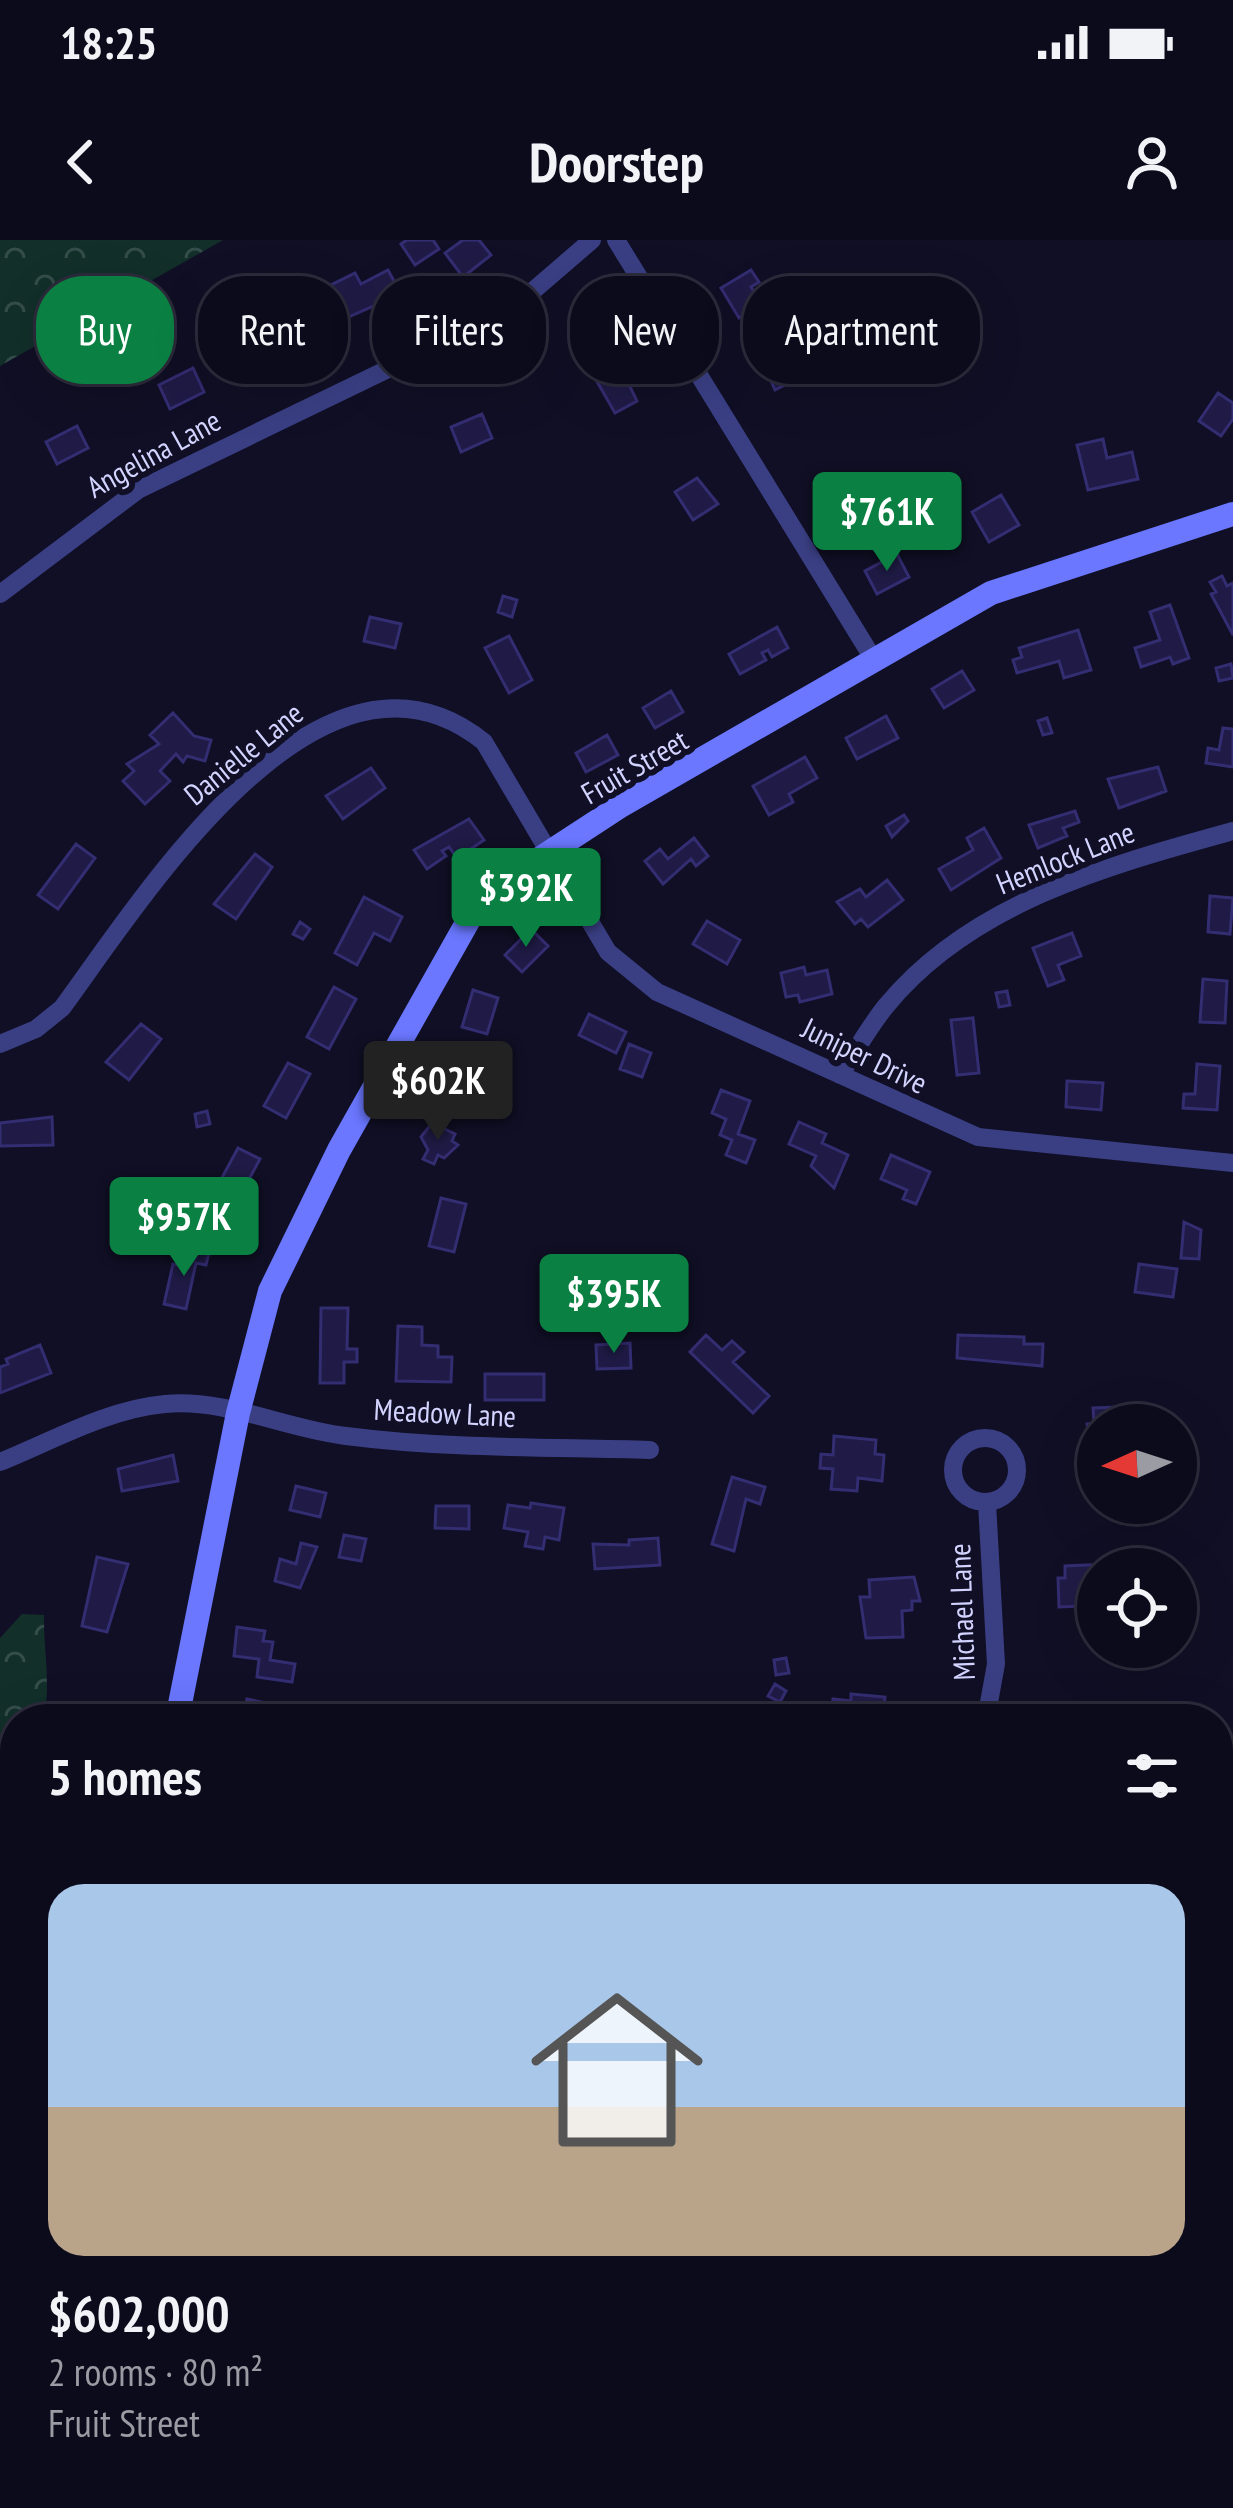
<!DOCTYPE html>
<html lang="en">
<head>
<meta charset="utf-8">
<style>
	:root { --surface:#0c0b1c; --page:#151425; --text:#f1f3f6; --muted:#9a9ba3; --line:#2c2b3b; --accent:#0b8043 }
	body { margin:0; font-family:"PT Sans Narrow",sans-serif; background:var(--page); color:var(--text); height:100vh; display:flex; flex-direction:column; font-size:45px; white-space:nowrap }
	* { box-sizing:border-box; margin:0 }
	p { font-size:39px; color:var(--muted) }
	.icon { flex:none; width:66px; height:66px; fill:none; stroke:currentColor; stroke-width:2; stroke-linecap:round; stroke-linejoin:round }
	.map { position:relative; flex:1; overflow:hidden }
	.side { position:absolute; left:0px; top:1464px; width:1233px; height:804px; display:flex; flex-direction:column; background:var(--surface); border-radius:48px 48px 0 0; box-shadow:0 12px 48px #0002,0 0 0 3px var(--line) }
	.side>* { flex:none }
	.guide { position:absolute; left:36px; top:36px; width:1161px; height:108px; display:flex; gap:24px }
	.needle { width:78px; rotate:267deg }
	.tools { position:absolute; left:1077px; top:1164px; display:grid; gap:24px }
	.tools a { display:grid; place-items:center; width:120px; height:120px; border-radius:50%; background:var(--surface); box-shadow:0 12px 48px #0002,0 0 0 3px var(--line); font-size:60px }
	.price { position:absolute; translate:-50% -102px; padding:0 27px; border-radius:12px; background:var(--accent); color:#fff; font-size:39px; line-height:78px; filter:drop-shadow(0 3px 6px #0008) }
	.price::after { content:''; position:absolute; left:50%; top:72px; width:36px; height:27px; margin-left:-18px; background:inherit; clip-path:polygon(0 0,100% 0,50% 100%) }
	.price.selected { background:#222; color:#fff }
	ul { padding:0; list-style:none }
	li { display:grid; align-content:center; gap:24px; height:636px; padding:0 48px }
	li+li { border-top:3px solid var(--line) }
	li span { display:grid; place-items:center; height:372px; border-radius:36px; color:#555 }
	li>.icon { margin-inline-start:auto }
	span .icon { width:216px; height:216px; fill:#fffc; stroke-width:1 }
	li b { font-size:51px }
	h2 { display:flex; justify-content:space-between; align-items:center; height:144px; padding:0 48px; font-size:51px }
	.tag { padding:0 42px; border-radius:48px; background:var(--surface); box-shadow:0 12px 48px #0002,0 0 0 3px var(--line); font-size:42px; line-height:108px }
	.tag.selected { background:var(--accent); color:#fff }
	.status { display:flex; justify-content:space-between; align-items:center; height:84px; padding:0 60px; background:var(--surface); direction:ltr }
	.status svg { height:33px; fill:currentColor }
	header { display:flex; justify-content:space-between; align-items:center; height:156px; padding:0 48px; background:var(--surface); font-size:54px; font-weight:700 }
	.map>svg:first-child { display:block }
</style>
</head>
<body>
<div class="status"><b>18:25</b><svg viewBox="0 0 49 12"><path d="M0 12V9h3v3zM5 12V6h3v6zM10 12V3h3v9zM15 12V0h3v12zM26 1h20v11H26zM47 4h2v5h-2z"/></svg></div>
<header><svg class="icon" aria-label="back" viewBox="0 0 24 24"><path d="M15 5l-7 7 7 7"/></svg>Doorstep<svg class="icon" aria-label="person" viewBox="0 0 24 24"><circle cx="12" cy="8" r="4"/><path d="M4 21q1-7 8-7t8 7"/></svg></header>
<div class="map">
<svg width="1233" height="2268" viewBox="0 0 1233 2268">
	<defs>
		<pattern id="forest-crowns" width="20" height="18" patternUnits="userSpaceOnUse" patternTransform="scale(3)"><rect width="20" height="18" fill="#122f2a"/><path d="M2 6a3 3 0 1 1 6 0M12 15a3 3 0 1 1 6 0" fill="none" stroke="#344c4a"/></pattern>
	</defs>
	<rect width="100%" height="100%" fill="#100f25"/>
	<path fill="url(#forest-crowns)" d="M0,0h223l-223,126z
		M22,1374l22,1c-1,35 8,71 -1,104h-28v34l-15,8v-123z
		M1233,1816v452h-249l-7,-15h241v-422z
		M0,1847l15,11v265l-15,-9z"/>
	<path fill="#1f1b46" stroke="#332d72" stroke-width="3" d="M407,0h26l6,9 -24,16 -14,-21z
		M463,0h16l12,15 -28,22 -18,-24z
		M388,30l13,24 -55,24 -17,-32 26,-13 6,11z
		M751,30l8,12 -8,5 10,17 -22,14 -18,-30z
		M295,75l11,23 -51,26 -11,-23z
		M605,95l32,66 -22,12 -36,-63z
		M784,103l13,19 16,-10 9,14 -47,24 -14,-32z
		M193,128l11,24 -34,17 -11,-24z
		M1218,153l15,10v16l-12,17 -22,-15z
		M482,174l10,24 -31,14 -10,-25z
		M77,186l11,22 -31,16 -11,-22z
		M1103,199l4,19 25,-6 6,27 -50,11 -11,-45z
		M697,238l21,26 -25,16 -18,-28z
		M1001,255l18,30 -30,17 -17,-30z
		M897,314l12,23 -32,17 -12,-23z
		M1222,336l5,10 6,-3v52l-22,-41 5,-2 -6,-10z
		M503,356l14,4 -5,17 -14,-5z
		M1170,365l19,53 -16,6 -3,-7 -29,10 -6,-19 25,-8 -10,-28z
		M370,377l31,7 -6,24 -31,-7z
		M777,387l11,21 -16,9 -4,-7 -6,3 4,7 -26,14 -11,-20z
		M1078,390l13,40 -27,8 -5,-17 -42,12 -4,-13 9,-3 -3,-9z
		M509,396l23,44 -23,13 -24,-45z
		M1231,424l2,14 -14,3 -3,-13z
		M962,431l12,19 -30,18 -12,-19z
		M671,451l12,21 -28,16 -12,-20z
		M173,473l21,23 17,4 -6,21 -18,-5 -4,6 -7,-8 -16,17 10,10 -25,23 -22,-23 11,-10 -7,-7 32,-20 -9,-9z
		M886,476l12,22 -41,21 -11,-21z
		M1047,478l5,15 -9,2 -5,-14z
		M1223,488l10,1v38l-27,-4 2,-15 11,2z
		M607,495l11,20 -32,17 -10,-19z
		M805,517l12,21 -28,16 4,8 -24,13 -16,-29z
		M1158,527l8,24 -47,17 -11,-29z
		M371,528l14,20 -42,31 -17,-23z
		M1075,571l4,11 -16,6 4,8 -29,12 -9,-23z
		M904,575l4,6 -16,16 -6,-11z
		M469,579l15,21 -27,18 -8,-11 -7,4 4,5 -19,13 -13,-19z
		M984,588l17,30 -50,32 -12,-21 34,-19 -6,-12z
		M694,598l14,18 -12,10 -5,-7 -28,25 -18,-23 15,-12 8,10z
		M76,604l19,14 -37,51 -20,-14z
		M255,614l17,13 -36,52 -22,-15z
		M887,640l16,20 -35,27 -7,-8 -6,5 -18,-22 23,-13 6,8z
		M1210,656l23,2 -3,36 -22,-2z
		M364,657l38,20 -12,24 -16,-8 -17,32 -22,-12z
		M707,681l33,19 -13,24 -34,-20z
		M300,682l10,7 -7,10 -10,-5z
		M531,689l17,17 -26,26 -17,-17z
		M1072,693l9,23 -23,9 6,15 -16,6 -15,-38z
		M804,727l2,8 21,-5 5,24 -32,8 -2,-7 -12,2 -5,-24z
		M1203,739l24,2 -2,42 -25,-1z
		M334,747l22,12 -27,50 -22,-12z
		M473,750l25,8 -11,36 -25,-7z
		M1007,751l3,14 -11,2 -3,-14z
		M589,774l37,18 -10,21 -37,-18z
		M973,778l6,55 -22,2 -6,-55z
		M141,784l20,15 -32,41 -23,-18z
		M629,804l22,9 -9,24 -22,-8z
		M288,823l22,11 -24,44 -22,-12z
		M1197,824l23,2 -3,44 -34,-2 1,-14h11z
		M1067,841l36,2 -2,27 -35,-3z
		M721,850l29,11 -12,33 17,6 -9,23 -20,-8 6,-15 -12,-5 6,-16 -14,-6z
		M207,871l3,13 -13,3 -2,-13z
		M52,877l1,28 -53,1v-23z
		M799,882l27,12 -4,9 26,12 -14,33 -23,-22 5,-10 -27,-12z
		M432,883l23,11 -3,7 6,4 -14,13 -6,-3 -4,9 -11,-5 5,-9 -7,-13z
		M238,908l22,11 -26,48 -22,-11z
		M891,915l39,17 -14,32 -13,-5 4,-9 -26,-11z
		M441,958l25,6 -12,48 -25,-6z
		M1184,982l17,8 -2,29 -18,-1z
		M186,1009l23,4 -3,12 -10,-2 -10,46 -22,-5 9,-40 9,2z
		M1139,1024l38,5 -4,28 -38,-5z
		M321,1068h27l-1,41h10v13h-13v21h-24z
		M398,1086l24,1v18l16,1v11h14l-1,25 -55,-1z
		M706,1095l16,15 10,-9 12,11 -11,10 36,34 -16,17 -63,-61z
		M958,1095l66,2v7h19l-1,22 -85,-8z
		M630,1103l1,25 -34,1 -1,-24z
		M40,1105l11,28 -51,20v-26l8,-3 -2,-5z
		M485,1134h59v26h-59z
		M1118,1167l6,18h-26l-2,63 -9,-64 7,-1 -1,-15z
		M834,1196l42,4 -1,14 9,1 -2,26 -24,-3 -1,13 -26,-2 2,-20 -13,-1 1,-14 12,1z
		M173,1215l5,26 -56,10 -4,-22z
		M732,1237l33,10 -5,17 -14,-5 -12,52 -22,-7z
		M296,1246l30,7 -6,24 -30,-7z
		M531,1263l33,5 -5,32 -14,-3 -2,12 -18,-3 3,-14 -24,-4 4,-23 22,3z
		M436,1266h33v23l-34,-1z
		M344,1295l22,4 -5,22 -22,-4z
		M658,1298l2,27 -65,4 -2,-25 36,1v-5z
		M301,1303l16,4 -17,41 -25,-7 5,-22 16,5z
		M97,1317l31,7 -21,68 -25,-6z
		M1110,1324l1,5h-13v51l-16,1v-15l-23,1 -1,-29h7v-12z
		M914,1337l6,24h-8v9l-10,1 1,26 -37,1 -6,-41h10l-1,-17z
		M237,1387l28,4 -2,10 10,1 -3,18 25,4 -3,18 -35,-5 2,-18 -25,-3z
		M786,1418l3,15 -13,2 -2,-15z
		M775,1444l11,7 -6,11 -12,-6z
		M851,1454l34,3 -2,22h-52l2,-20 18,2z
		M247,1459l34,7 -2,13h-36z
		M89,1465l29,7 -2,7h-29z
		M1053,1465h23v6h13v8h-38z
		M1231,1564h2v37l-15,2v-28l14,-1z
		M15,1577v66l-13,5 -2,-66z
		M10,2187l3,26 -13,1v-26z
		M439,2253l5,15h-30l-3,-9z
		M867,2253h25l-1,15h-24z"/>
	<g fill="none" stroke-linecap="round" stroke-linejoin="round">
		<path stroke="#3a3f84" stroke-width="18" d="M616,0l258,420
			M0,354l138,-104 374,-181 80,-69
			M0,804l36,-15 26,-21c81,-110 259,-397 422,-266l124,210 49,40 321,145 255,26
			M840,835c15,-23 29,-48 46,-69 85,-104 224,-141 347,-175
			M953 1230a32 32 0 1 1 64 0a32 32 0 1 1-64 0Z
			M0,1222c52,-21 108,-53 165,-58 60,-6 121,25 181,32 101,13 203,11 304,14
			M986,1479l10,-55 -9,-161
			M747,2253l34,15
			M777,2265l21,-12
			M0,2267l109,-14"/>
		<path stroke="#6a77fe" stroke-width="24" d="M177,1479l61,-306 32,-122 69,-141 137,-243 25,-23 121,-79 369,-212 242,-79
			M1218,1693l15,-4
			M0,1730l15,-5
			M332,2253l5,15"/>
	</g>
	<g text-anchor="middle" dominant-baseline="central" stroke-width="12" stroke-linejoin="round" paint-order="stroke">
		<g font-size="30" fill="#d3d3ff" stroke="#100f25">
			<text transform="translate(153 213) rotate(-29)">Angelina Lane</text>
			<text transform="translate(243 513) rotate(-39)">Danielle Lane</text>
			<text transform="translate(634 526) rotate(-30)">Fruit Street</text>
			<text transform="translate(1065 617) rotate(-22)">Hemlock Lane</text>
			<text transform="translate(865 815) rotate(26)">Juniper Drive</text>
			<text transform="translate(445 1172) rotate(3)">Meadow Lane</text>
			<text transform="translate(961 1372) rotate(-92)">Michael Lane</text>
		</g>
	</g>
</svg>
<div class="tools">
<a><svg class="needle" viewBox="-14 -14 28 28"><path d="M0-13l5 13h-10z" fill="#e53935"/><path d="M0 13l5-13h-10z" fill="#9a9ba3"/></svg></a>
<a><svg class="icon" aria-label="locate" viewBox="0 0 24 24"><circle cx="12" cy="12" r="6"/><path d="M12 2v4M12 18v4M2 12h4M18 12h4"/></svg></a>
</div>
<b class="price" style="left:887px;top:334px">$761K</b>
<b class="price" style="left:526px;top:710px">$392K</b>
<b class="price selected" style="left:438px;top:903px">$602K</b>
<b class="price" style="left:184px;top:1039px">$957K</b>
<b class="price" style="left:614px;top:1116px">$395K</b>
<div class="guide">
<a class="tag selected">Buy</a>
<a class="tag">Rent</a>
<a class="tag">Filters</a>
<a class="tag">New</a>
<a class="tag">Apartment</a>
</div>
<section class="side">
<h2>5 homes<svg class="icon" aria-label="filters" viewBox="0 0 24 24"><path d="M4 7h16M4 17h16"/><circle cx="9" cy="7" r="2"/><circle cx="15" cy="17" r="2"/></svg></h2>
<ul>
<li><span style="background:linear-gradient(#a9c7e8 60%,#b9a48a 0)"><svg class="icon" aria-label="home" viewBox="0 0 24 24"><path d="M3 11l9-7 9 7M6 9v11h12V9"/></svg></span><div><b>$602,000</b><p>2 rooms · 80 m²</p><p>Fruit Street</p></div></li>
</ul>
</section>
</div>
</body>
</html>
